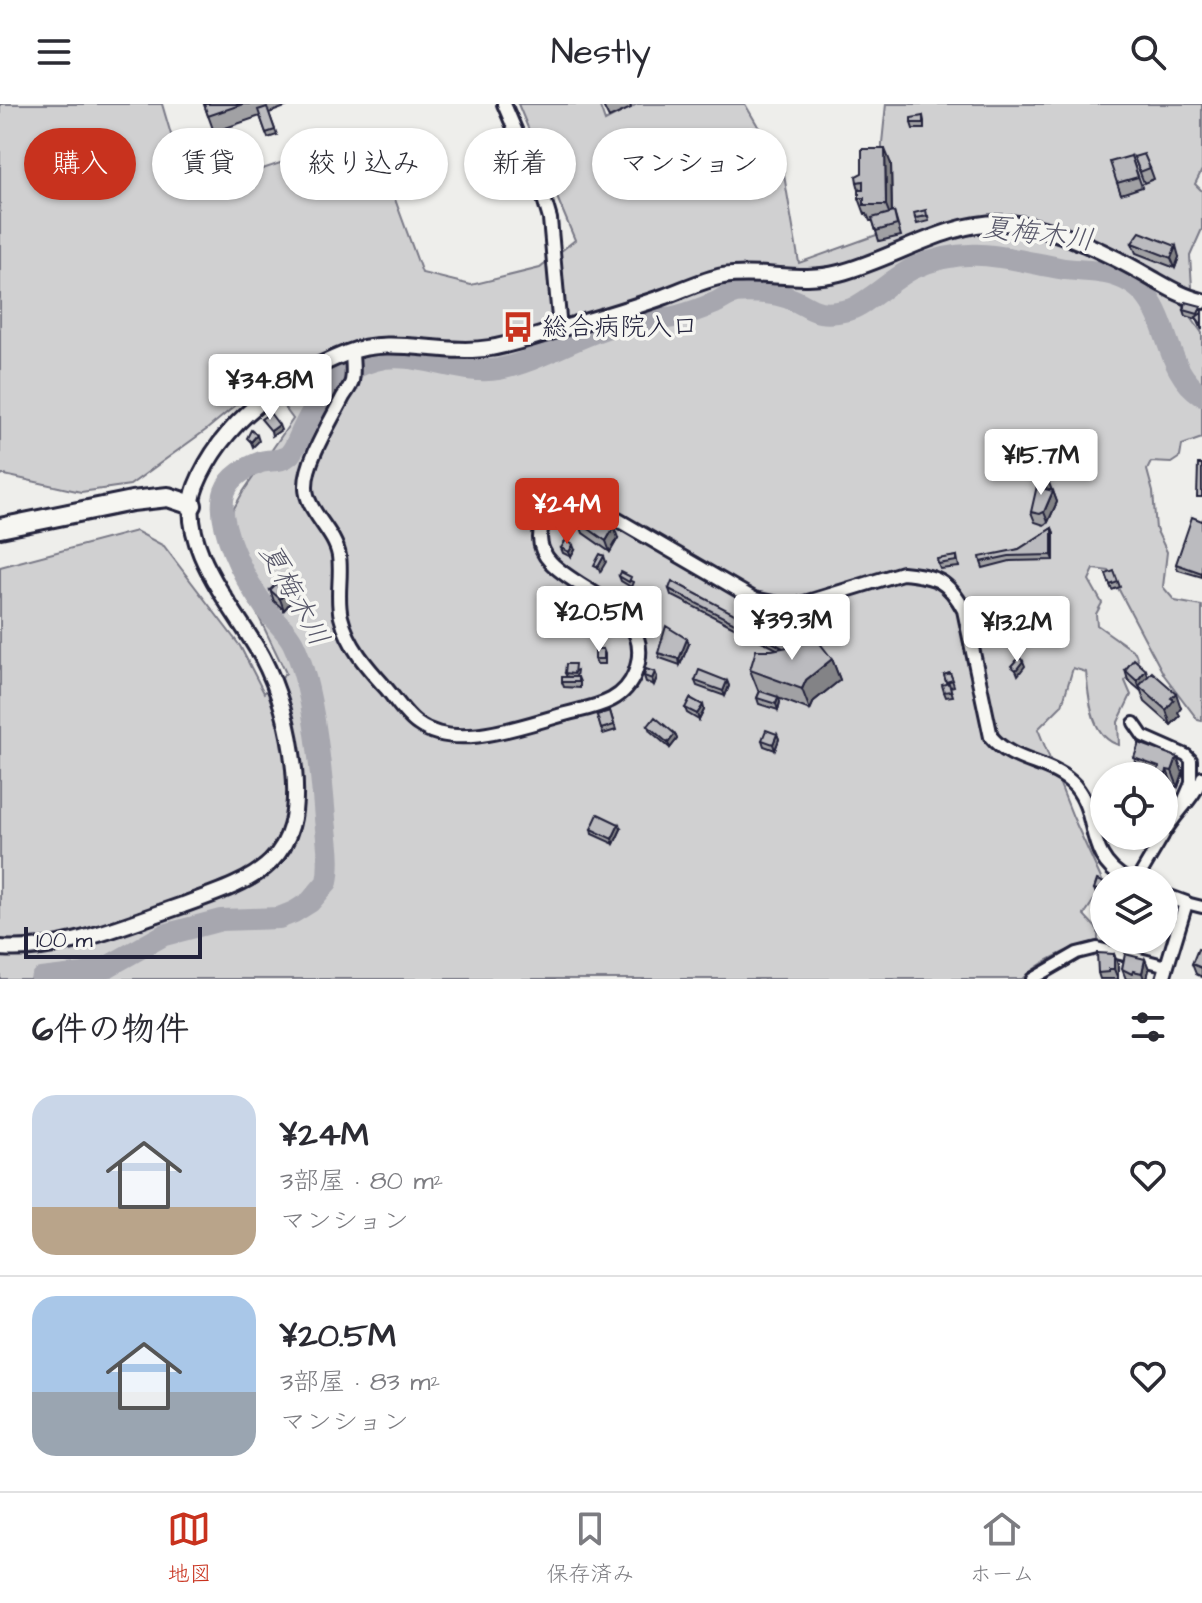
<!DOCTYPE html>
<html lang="ja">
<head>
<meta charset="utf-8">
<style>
	:root { --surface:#fff; --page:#f2f2f3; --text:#2b2b33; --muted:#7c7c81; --line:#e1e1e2; --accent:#c8321e }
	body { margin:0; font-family:"Architects Daughter","Klee One",sans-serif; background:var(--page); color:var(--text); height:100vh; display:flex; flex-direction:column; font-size:30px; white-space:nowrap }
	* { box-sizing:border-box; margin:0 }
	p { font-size:26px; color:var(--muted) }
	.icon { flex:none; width:44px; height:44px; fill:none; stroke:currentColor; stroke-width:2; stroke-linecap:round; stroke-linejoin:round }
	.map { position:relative; height:875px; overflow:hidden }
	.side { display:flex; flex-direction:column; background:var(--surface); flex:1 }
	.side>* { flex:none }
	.top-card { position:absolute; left:24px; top:24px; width:800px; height:72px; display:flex; gap:16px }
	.tools { position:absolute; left:1090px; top:658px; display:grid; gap:16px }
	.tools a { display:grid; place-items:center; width:88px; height:88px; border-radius:50%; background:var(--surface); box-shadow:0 2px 6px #0004; font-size:40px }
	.scale { position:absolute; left:24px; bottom:20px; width:178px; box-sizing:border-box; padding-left:8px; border:4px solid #22223b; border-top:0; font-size:22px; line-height:28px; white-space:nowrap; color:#22223b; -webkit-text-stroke:6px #f6f6f2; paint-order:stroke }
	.price { position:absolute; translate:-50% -68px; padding:0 18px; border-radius:8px; background:#fff; color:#222; font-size:26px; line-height:52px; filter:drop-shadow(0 2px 4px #0008) }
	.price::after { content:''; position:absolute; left:50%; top:48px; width:24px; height:18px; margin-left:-12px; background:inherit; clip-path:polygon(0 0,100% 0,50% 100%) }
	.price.selected { background:var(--accent); color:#fff }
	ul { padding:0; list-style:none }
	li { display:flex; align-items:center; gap:24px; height:200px; padding:0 32px }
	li+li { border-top:2px solid var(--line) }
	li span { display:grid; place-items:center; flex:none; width:224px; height:160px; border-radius:24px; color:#555 }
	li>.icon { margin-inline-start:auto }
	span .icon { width:96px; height:96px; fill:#fffc; stroke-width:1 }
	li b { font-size:34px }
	h2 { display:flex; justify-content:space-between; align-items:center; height:96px; padding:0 32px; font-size:34px }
	.pill { padding:0 28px; border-radius:36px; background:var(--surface); box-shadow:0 2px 6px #0004; font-size:28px; line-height:72px }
	.pill.selected { background:var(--accent); color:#fff }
	header { display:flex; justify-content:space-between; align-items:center; height:104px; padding:0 32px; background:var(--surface); font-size:36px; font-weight:600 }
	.tabs { display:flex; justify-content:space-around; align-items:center; height:112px; border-top:2px solid var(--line); background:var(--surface); font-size:22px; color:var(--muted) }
	.tabs a { display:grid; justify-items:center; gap:4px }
	.tabs .selected { color:var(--accent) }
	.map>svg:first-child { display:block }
</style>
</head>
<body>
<header><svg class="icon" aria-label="menu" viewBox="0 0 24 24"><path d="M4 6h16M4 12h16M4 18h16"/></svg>Nestly<svg class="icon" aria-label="search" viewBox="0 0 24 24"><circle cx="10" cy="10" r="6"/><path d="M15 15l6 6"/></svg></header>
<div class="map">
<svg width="1202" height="875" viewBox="0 0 1202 875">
	<rect width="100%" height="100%" fill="#eeeeeb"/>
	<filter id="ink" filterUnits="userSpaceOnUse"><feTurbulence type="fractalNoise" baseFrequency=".0125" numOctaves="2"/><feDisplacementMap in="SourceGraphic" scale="16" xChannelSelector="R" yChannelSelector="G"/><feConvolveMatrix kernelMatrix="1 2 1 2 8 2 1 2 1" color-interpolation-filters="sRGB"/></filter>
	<g filter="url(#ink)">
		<path fill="#d0d0d1" stroke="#797986" stroke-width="2" d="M0,0h162l18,61 23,22 10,-1 76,-26 7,2 7,7 27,10 36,-14 19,7 37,101 49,12 69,-17 35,-28 -57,-136h81l6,17 32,-17h108l38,65 16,94 83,-30v-90l4,-39h316v66l-7,14 7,7v38l-12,27 2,31 -9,19 19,27v105l-20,7 -2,12 -9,6 -20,-1 -4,8 6,22 3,37 11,23 -4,35 12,14 27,5v115l-4,-1 -34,-45 -55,-104 -15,-2 -5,11 13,23 -6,11 1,11 38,27 3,8 -13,21 6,14 -13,27 1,23c-29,-8 -30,-48 -33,-73l-13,-4 -11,37 -24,24 35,88 31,68 -20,30 14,15v11c-27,6 -56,19 -76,38h-1022v-412l136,-36 28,15 76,100 24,47 22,-20 -67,-138 24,-43 50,-73 -28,-38 -59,49 -76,55 -49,7 -81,-18z"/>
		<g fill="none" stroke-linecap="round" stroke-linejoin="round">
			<path stroke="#a7a7af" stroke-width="22" d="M41,875l42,-5 24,-7 57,-32 57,-15 58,-2 15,-6 16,-10 17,-20c4,-20 0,-42 -2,-63 -4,-49 -11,-132 -32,-176 -7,-14 -21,-24 -29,-37 -19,-26 -50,-83 -39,-115 5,-14 22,-24 36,-29 10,-3 20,1 29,-8 6,-7 10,-19 14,-27 17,-34 33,-57 71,-67 41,-11 83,16 124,9 41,-8 77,-33 117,-44 20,-5 42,-4 62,-9 12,-3 25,-8 37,-13 7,-3 13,-9 21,-10 12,-2 34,0 46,3 29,7 27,23 66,14 18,-5 46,-33 66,-42 52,-24 92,-10 145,0 15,3 31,2 46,5 73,14 48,90 97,122"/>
			<defs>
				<path id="minor" d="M1134,619l9,13 43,19 5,5v23l-10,23
					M1164,730c11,-20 33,-38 38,-57
					M1137,776l26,-44
					M1186,799l16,4
					M1032,875l45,-26 20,-5 70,18"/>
				<path id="tertiary" d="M504,0l39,91 7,24 10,110
					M352,247c0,9 2,21 0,30 -1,5 -6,11 -9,16 -12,24 -37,63 -37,89 -1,24 29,45 33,70 3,20 -3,41 2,61 7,29 26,50 45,71 10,12 20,28 32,36 42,30 114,-3 159,-13 25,-6 48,-12 58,-38 30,-80 -108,-85 -94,-143 2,-10 8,-19 17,-24 12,-5 25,-3 36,0l160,93 34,7 13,-2 101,-31c34,3 46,7 62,37l27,127c22,27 62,24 84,49 26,31 8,69 52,94
					M1163,875l23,-76 -22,-8"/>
				<path id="secondary" d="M0,844c62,5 124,-23 183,-43 76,-27 120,-42 111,-136 -4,-38 -14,-78 -32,-112 -25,-46 -88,-114 -66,-171 26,-65 88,-108 151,-133 44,-18 97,3 143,-5 24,-4 47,-12 70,-19 35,-10 69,-20 103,-32 20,-7 39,-17 60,-21 38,-6 78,7 116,-3 55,-14 106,-51 163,-50 48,0 110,32 151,56 16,9 31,18 49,22"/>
				<path id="motorway" d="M0,424l132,-27 36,-4 24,8"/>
			</defs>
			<use href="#minor" stroke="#22223b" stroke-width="16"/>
			<use href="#tertiary" stroke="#22223b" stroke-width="18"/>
			<use href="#secondary" stroke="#22223b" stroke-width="20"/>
			<use href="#motorway" stroke="#22223b" stroke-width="24"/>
			<use href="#minor" stroke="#f6f6f2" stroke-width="10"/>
			<use href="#tertiary" stroke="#f6f6f2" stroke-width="12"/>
			<use href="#secondary" stroke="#f6f6f2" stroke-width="14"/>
			<use href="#motorway" stroke="#f6f6f2" stroke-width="18"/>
		</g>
		<path fill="#a1a1a4" stroke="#22223b" stroke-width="2" d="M204,0h89l-24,9 8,22 -9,3 -8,-22 -46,16z
			M602,0h28l1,4 -22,10z
			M923,12l1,5v8h-11l-2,-6z
			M1131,52l11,31 -21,7 -4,-11z
			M1134,53l16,11 4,11 -10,4z
			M891,60l1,49 2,-1 7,24 -22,5 -6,-20h-3l-3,-7h-2l-6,-16v-8l-2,-8z
			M928,112l1,5 -12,3 -2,-6z
			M1132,139l47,14 -4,11 -39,-15z
			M1184,206h18v20l-5,-11 -11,-3z
			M1053,387l4,11 -9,20 -4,3 -9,-3 -4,-10z
			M574,410l1,6 -3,10 -6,-2 -2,-6z
			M1202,417v56l-24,-7 -2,-6z
			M579,418l39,16 -8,14 -27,-19z
			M1052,424l2,5v27l-44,1 -27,7 -2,-6 38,-13z
			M561,444l14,2 -4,7 -8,-4z
			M957,452l2,11 -19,2 -2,-5z
			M1106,470l12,8 2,5 -8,3z
			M619,472l14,6 -2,5 -10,-6z
			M669,485l109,48 22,6 32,16 8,21 -26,21 -4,9 -32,-12 2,4 -2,8 -19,-6 -2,-6 3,-7 -2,-1 -8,-20 27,-21 -106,-54z
			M270,486l26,6 -12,14 -10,-9z
			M687,535l2,5 -9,21 -20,-7 -2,-5z
			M603,545l2,5v10h-8l-2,-5z
			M577,566l-1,7h2l2,5v6l-16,-1 -2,-5 5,-5 -2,-4z
			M1125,566l24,6 32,32 -3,4 2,4 -9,9 -26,-23 -4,-11 -13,-11z
			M655,568l2,5 -3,8 -8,-3 -2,-6z
			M950,569l4,13 -4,1 3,9 -7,1 -2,-5 3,-8 -3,-9z
			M695,577h32l2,5 -4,10 -28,-10z
			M703,601l1,5 -5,10 -12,-7 -2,-5z
			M610,607l6,19 -13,4 -6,-19z
			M648,622l27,8 2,5 -7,9 -20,-17z
			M777,630l2,5 -4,11 -11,-4 -2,-6z
			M1134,654l49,15 -5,14 -5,-1 -2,5 -7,-3v-12h-17l-8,-3z
			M591,725h30l-7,15 -22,-10z
			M1104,779v13l-8,-2 -2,-5z
			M1202,846v27l-6,-3 -4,-10z
			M1114,850l4,11v14h-18l-2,-6z
			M1145,855l4,10 -2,10h-21l-4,-10z"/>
		<path fill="#838386" stroke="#22223b" stroke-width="2" d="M885,45l6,15 1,56 -6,-15z
			M1176,142l3,11 -4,11 -4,-10z
			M279,321l2,5 -9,6 -1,-5z
			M257,331l2,6 -6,6 -2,-5z
			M1048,376l4,11 -7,-2z
			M1053,387l4,11 -9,20 -4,-10z
			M574,410l1,6 -3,10 -2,-6z
			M614,423l4,11 -8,14 -4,-11z
			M1052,424l2,5v27l-2,-5z
			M573,441l2,5 -4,7 -2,-5z
			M604,452l2,6 -6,10 -2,-5z
			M292,481l4,11 -12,14 -4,-11z
			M687,535l2,5 -9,21 -1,-6z
			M832,555l8,21 -26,21 -4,9 -8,-21 4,-9z
			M1023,557l2,5 -7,9 -2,-5z
			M1146,566l4,11 -11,5 2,5 -4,-10z
			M655,568l2,5 -3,8 -2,-6z
			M727,577l2,5 -4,10 -2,-5z
			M1176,589l5,15 -3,4 2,4 -9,9 -5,-15 5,-12z
			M778,593l2,5 -2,8 -2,-6z
			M703,601l1,5 -5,10 -2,-6z
			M675,630l2,5 -7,9 -2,-5z
			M777,630l2,5 -4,11 -2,-6z
			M1177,653l6,16 -5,14 -6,-16z
			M1167,666l6,16 -2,5 -5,-16z
			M619,720l2,5 -7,15 -2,-5z
			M1114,850l4,11v14l-4,-10z
			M1145,855l4,10 -2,10h-3l-2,-6z"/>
		<path fill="#bbbbbf" stroke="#22223b" stroke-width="2" d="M204,0h39l-35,12z
			M267,3l8,23 -9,3 -8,-23z
			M923,12v7h-12v-5z
			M862,45h23l1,56h-22v-7h-5v-8h4v-9l-6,1 -1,-6 6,-3z
			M1144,50l6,14 -10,4 -6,-15z
			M1131,52l7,21 -21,6 -7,-21z
			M926,106l1,6 -12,2 -1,-5z
			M894,108l3,13 -21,6 -4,-13z
			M1140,128l36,14 -5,12 -39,-15z
			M1186,198l15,4 -3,8 -14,-4z
			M1202,209v12l-6,-8z
			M270,309l9,12 -8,6 -10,-12z
			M251,326l6,5 -6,7 -4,-4z
			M1198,360h4v33h-5z
			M1039,373l9,3 -3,9 8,2 -9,21 -4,2 -9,-2z
			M586,407l28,16 -8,14 -27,-19z
			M567,408l7,2 -4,10 -6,-2z
			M1192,413l10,4v52l-26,-9z
			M1052,424v27l-43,1 -28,6 -1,-5 39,-8z
			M566,436l7,5 -4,7 -8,-4z
			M600,450l4,2 -6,11 -4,-2z
			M957,452v5l-19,3 -1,-5z
			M1114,467l4,11 -8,3 -4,-11z
			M621,468l10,5 -2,5 -10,-6z
			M285,474l7,7 -12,14 -10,-9 9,-9 2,2z
			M672,477l106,56 9,-19 6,3 6,19 -7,6 -9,2 -114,-59z
			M666,522l21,13 -8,20 -21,-6z
			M812,529l20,26 -26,21 -4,9 -52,-19 6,-20h16l26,-5z
			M595,545h8l1,10h-9z
			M1019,553l4,4 -7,9 -5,-4z
			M1134,555l12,11 -9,11 -12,-11z
			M566,560h9l-1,10 -9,-1z
			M646,565l9,3 -3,7 -8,-3z
			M699,566l28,11 -4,10 -28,-10z
			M1152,568l24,21 -5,5 3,2 -8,10 -27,-24z
			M950,569l3,7 -7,2 -2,-7z
			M562,573h16v5h-16z
			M949,579l2,8 -7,1 -2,-7z
			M760,587l18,6 -2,7 -19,-6z
			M690,594l13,7 -6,9 -12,-6z
			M610,607l4,14 -13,4 -4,-14z
			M655,613l20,17 -7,9 -20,-17z
			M766,626l11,4 -4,10 -11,-4z
			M1139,639l38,14 -5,14 -5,-1 -1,5 -9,-3 2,-5 -25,-9z
			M598,710l21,10 -7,15 -21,-10z
			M1097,776l7,3 -2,8 -8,-2z
			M1198,845l4,1v18l-10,-4z
			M1097,849l17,1v15h-5v3l-11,1z
			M1125,850l20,5 -3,14 -9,-2 -1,3 -10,-5z"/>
	</g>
	<defs>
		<symbol id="bus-bare" viewBox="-9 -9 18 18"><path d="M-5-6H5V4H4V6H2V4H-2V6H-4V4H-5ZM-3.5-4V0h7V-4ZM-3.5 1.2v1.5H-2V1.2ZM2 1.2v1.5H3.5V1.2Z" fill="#c8321e" stroke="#f6f6f2" stroke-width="2.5" paint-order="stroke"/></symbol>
	</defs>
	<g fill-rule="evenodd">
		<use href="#bus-bare" x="496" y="201" width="44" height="44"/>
	</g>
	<g text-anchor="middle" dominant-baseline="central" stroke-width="7" stroke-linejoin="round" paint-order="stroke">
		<g font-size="26" fill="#22223b" stroke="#f6f6f2" text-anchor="start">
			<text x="542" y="223">総合病院入口</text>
		</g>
		<g font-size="28" font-style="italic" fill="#575769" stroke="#f6f6f2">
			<text transform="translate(1038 130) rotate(7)">夏梅木川</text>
			<text transform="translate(294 491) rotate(61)">夏梅木川</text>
		</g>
	</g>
</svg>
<div class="tools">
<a><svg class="icon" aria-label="locate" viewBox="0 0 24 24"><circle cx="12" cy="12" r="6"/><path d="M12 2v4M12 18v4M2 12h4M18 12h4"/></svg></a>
<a><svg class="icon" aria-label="layers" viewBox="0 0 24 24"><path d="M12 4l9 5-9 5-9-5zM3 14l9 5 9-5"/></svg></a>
</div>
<div class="scale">100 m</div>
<b class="price" style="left:270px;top:318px">¥34.8M</b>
<b class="price" style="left:1041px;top:393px">¥15.7M</b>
<b class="price selected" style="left:567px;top:442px">¥24M</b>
<b class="price" style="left:599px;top:550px">¥20.5M</b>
<b class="price" style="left:792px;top:558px">¥39.3M</b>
<b class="price" style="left:1017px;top:560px">¥13.2M</b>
<div class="top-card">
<a class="pill selected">購入</a>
<a class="pill">賃貸</a>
<a class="pill">絞り込み</a>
<a class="pill">新着</a>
<a class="pill">マンション</a>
</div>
</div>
<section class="side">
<h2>6件の物件<svg class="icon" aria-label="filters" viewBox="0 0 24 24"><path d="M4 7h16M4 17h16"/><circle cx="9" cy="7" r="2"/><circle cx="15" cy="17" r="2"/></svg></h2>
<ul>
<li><span style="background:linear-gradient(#c9d6e8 70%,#b9a48a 0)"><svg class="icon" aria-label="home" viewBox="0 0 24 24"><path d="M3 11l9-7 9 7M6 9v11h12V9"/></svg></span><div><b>¥24M</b><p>3部屋 · 80 m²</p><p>マンション</p></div><svg class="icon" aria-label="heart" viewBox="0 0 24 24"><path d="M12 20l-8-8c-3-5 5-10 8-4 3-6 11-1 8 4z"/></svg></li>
<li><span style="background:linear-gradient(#a9c7e8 60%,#9aa5b1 0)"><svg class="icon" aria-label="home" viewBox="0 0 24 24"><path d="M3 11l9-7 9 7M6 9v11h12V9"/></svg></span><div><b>¥20.5M</b><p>3部屋 · 83 m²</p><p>マンション</p></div><svg class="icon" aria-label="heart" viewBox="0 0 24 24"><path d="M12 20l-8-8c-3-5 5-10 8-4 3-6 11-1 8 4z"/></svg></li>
</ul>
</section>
<nav class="tabs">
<a class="selected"><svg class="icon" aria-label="map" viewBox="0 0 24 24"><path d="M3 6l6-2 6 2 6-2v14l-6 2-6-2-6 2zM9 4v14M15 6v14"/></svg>地図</a>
<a><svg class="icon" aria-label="saved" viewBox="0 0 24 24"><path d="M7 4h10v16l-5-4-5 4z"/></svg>保存済み</a>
<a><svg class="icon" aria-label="home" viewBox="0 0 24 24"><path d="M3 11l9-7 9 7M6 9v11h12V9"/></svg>ホーム</a>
</nav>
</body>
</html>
